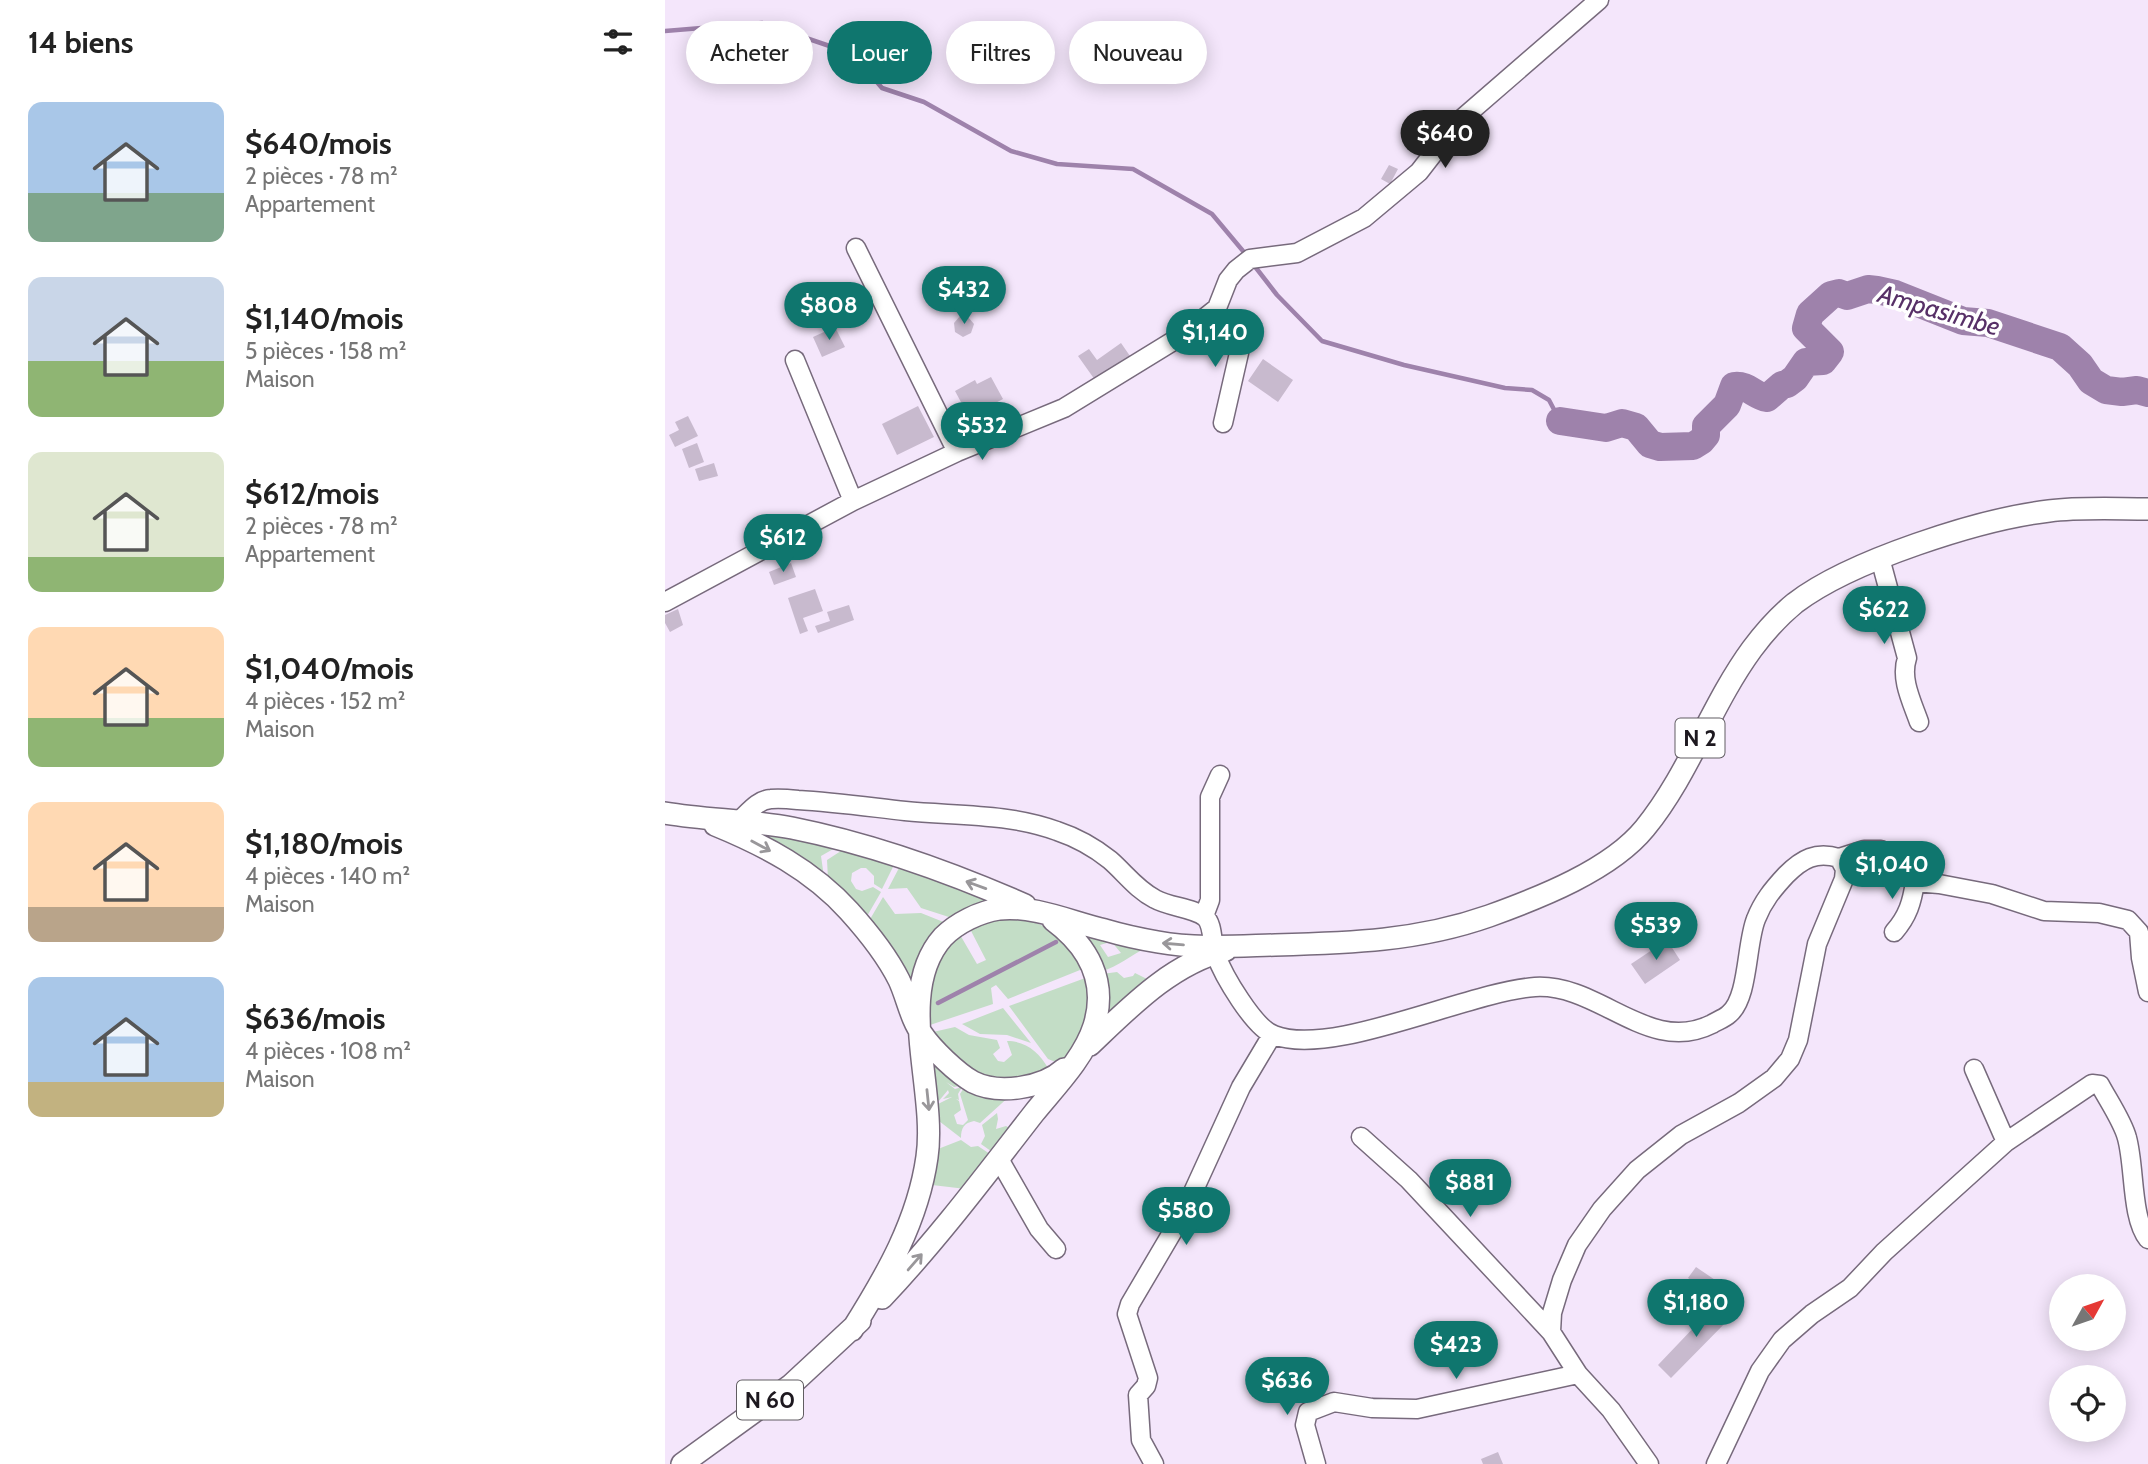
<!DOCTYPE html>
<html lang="fr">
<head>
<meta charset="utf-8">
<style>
	:root { --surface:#fff; --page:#f6f6f6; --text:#222; --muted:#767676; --accent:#0f766e }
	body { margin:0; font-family:Cabin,sans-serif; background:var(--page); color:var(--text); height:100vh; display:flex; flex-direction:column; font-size:26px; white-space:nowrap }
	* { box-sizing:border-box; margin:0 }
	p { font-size:23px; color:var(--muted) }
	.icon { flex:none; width:38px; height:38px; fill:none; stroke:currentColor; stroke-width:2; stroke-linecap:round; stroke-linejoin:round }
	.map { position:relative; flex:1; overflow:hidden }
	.side { display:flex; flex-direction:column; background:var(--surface); width:665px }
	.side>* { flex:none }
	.guide { position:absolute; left:21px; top:21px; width:665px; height:63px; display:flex; gap:14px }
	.needle { width:46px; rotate:50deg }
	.tools { position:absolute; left:1384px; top:1274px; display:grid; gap:14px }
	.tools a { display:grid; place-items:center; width:77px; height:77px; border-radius:50%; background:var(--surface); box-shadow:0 4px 18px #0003; font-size:35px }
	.price { position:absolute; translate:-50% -60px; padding:0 16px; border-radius:24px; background:var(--accent); color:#fff; font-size:23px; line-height:46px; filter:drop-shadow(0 2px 4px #0008) }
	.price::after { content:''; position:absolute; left:50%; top:42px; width:21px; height:16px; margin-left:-10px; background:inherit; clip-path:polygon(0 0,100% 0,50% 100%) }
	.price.active { background:#222; color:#fff }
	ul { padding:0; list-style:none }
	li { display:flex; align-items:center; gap:21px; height:175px; padding:0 28px }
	li span { display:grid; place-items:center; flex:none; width:196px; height:140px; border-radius:14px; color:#555 }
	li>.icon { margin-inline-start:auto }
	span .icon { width:84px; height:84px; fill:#fffc; stroke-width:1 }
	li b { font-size:30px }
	h2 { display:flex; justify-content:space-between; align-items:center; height:84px; padding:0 28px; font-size:30px }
	.tag { padding:0 24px; border-radius:32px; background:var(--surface); box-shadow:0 4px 18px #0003; font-size:24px; line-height:63px }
	.tag.active { background:var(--accent); color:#fff }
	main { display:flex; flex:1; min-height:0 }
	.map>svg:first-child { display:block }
</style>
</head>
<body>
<main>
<section class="side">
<h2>14 biens<svg class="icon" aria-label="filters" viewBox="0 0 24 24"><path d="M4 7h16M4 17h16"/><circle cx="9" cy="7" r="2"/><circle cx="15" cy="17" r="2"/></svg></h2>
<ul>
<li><span style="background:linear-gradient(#a9c7e8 65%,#7fa58c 0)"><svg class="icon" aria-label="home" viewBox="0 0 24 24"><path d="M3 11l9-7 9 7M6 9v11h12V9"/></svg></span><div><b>$640/mois</b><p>2 pièces · 78 m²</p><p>Appartement</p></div></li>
<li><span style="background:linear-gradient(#c9d6e8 60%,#8fb573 0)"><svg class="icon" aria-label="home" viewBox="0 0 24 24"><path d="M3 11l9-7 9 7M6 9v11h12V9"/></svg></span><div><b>$1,140/mois</b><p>5 pièces · 158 m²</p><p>Maison</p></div></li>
<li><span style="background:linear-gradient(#dfe7d0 75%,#8fb573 0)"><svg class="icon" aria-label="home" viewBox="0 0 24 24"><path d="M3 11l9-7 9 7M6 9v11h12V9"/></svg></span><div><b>$612/mois</b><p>2 pièces · 78 m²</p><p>Appartement</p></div></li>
<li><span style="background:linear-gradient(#ffd9b3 65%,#8fb573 0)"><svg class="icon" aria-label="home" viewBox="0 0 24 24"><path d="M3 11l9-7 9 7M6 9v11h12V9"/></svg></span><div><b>$1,040/mois</b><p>4 pièces · 152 m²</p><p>Maison</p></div></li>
<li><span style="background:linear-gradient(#ffd9b3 75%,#b9a48a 0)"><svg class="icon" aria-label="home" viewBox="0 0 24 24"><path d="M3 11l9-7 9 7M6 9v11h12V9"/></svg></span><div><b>$1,180/mois</b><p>4 pièces · 140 m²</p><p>Maison</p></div></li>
<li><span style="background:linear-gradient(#a9c7e8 75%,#c2b280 0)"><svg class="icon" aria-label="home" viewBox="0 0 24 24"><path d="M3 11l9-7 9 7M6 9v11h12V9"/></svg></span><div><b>$636/mois</b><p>4 pièces · 108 m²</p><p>Maison</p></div></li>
</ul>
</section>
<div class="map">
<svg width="1483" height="1464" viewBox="0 0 1483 1464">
	<rect width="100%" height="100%" fill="#f4e6fb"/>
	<path fill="#c3ddc6" d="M96,833l74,15 -14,8 3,21 -64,-41z
		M179,849l50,16 -12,24 -8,-5v-8l-8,-8h-5l-9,5 -1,8 5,8 6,2 11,-4 8,5 -15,26 -38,-39 -1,-19z
		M235,866l92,35 -40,17 -31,-10 -14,-20 -19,1z
		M218,897l12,17 26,-1 25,10 -36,65 -41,-67z
		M344,917c46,7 49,17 76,51l-77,31 -12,-14 -5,3 2,16 -63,21 -3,-11 4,-44 28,-37 18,31 9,-4 -17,-33 8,-4z
		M413,929l32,13 -10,3 8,12 13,-4 -10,-12 36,6c-15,8 -30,20 -45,24z
		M452,972l7,6 9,-2 2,-3 16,8 -49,44v-51z
		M423,977c8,31 -3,67 -30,86l-10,-4 -39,-53z
		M338,1008l28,35 -24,-8 -27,-1 -18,-10z
		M290,1027l14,8 28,5 3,8 -7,6 5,7 6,1 8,-7 -5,-14c19,0 32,11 41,27l-4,5c-14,2 -31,9 -45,8 -26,-3 -52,-29 -66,-49z
		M269,1061l30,24 -10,2 -8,-5 9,7 7,-2 -4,7 1,6 -3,-1 3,2 2,9 -7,5 3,9 6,1 5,-5 -8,-26 5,-8 47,8 -32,29 -6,-2c-10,2 -13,7 -13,17l-22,-17 -1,-17 14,-7 -9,2 6,-6 -1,-3 -10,12z
		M332,1113l1,6 -2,10 10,-3 7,4 -18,24 -14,-10 4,-8 -3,-11z
		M296,1140l10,7 7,-1 15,10 -27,33 -34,-4 6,-36z"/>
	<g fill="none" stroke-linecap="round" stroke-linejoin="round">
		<path stroke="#9e82ab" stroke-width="4.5" d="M0,31l97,-8 91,31 29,34 42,14 87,49 46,13 76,5 79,45 36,43
			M588,264l24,31 45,46 82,24 101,23 27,2 17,10 11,21
			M273,1003l118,-61"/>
		<path stroke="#9e82ab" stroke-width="28" d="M895,421l46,7 16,-5 14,4 14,17 10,3 33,-1 8,-5 5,-6v-9l21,-21 7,-19c13,-2 21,10 33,12l15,-13 5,-1 8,-6 11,-16 17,-1 7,-9 -24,-24 4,-14 21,-19 8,-2 8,3 21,-7 9,1 18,4 68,27 25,2 72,24 20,18 11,16 15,9 16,2 15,-2 11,3"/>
	</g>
	<path fill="#c8bace" d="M724,165l9,4 -8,15 -9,-5z
		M295,316l8,1 6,7 -3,9 -8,4 -8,-5 -1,-9z
		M170,327l10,20 -23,10 -9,-20z
		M456,343l9,13 -35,24 -17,-24 11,-7 8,11z
		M598,359l30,21 -15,22 -30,-21z
		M326,377l12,22 -34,18 -14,-26 20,-11 2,4z
		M253,406l16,31 -37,18 -15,-31z
		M314,414l7,13 -15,8 -7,-13z
		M23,416l10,20 -23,11 -6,-12 10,-5 -4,-8z
		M32,443l7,19 -15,6 -7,-19z
		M49,463l4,13 -19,5 -4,-12z
		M126,563l5,14 -22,8 -5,-13z
		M150,589l8,22 -20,7 5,13 -8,3 -12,-36z
		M184,605l5,15 -36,13 -3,-7 15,-5 -3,-9z
		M13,609l5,16 -13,7 -5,-9v-8z
		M1002,940l13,20 -35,24 -14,-20z
		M1031,1267l31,21 -7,12 -32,-22z
		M1054,1301l14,14 -62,63 -13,-13z
		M833,1452l5,12h-20l-2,-5z"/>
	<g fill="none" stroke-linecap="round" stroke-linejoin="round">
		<defs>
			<path id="minor" d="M191,248l101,204
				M518,335l46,1 6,5 4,12 -16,70
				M130,360l58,141
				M1215,558l27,100c-7,21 5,44 12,64
				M0,602l188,-101 104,-49 107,-44 119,-73 34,-27 11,-28 8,-10 14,-11 47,-6 67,-35 55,-46 38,-49 142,-123
				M74,821c10,-9 18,-21 32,-22 9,-1 18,0 27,1 36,2 71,7 107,11 51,5 103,2 152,20 18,6 38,17 53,29 15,13 26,29 45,39 14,8 39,9 50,18 9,8 6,27 11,38 7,20 38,73 58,80 58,23 193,-43 261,-48 64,-4 114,69 177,37 5,-3 13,-6 17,-10 20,-16 17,-71 27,-95 7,-18 17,-30 30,-44 16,-16 30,-24 53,-17l6,11 -1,10 -27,65 -19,96 -8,19 -16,19 -35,25 -58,32 -44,35 -35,39 -25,36 -15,35 -10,33 -1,19 27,42 33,36 38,54
				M1174,858l25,-8h17l34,32 24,2 53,10 52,17 55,2 29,7 11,12 2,26 7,34
				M539,916l6,-16v-103l10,-22
				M1229,932c14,-16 18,-30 21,-50
				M1309,1069l32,73
				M696,1137l48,43 142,152
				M334,1159l40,70 17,20
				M489,1464l-13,-24 -3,-45 8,-9 2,-8 -21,-64 3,-10 53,-90 58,-127 31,-52
				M651,1464l-11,-39 3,-13 26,-10 38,6 45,1 161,-35
				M1051,1464l44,-93 22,-31 30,-26 38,-26 34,-36 122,-110 86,-58 8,1c8,15 23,37 27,53 8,29 4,80 21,101"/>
			<path id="major" d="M0,813c42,7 85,7 127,15 80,16 158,44 233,77
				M50,825c49,20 97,45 134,86 19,21 37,43 50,69 8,17 12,40 23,54 10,15 35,39 51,48 26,13 70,6 91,-13
				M425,1045c40,-38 81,-81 136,-95
				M217,1298c55,-58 103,-122 152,-185 21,-26 50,-55 60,-87 14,-45 -6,-80 -41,-106
				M187,1330c34,-54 66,-109 75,-173 10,-68 -33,-165 16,-220 14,-14 36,-25 56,-28 35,-4 72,13 106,21 17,5 35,9 53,12 38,7 79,4 117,3 75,-2 143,-4 214,-29 50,-18 122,-46 156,-88 44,-54 66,-123 107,-179 12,-16 27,-33 43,-46 55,-42 185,-84 254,-92 32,-4 66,-2 99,-2
				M17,1464l109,-79 69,-64"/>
		</defs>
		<use href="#minor" stroke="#776a7c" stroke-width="21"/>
		<use href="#major" stroke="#776a7c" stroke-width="24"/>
		<use href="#minor" stroke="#fff" stroke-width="18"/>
		<use href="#major" stroke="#fff" stroke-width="21"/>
	</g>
	<defs><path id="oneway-shaft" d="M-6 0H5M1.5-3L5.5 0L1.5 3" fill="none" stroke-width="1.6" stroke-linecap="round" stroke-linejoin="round" transform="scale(1.75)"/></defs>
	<g stroke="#99979a">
		<use href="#oneway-shaft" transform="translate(96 846) rotate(28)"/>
		<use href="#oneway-shaft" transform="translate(311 885) rotate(-160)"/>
		<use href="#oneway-shaft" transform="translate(508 944) rotate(-175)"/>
		<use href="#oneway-shaft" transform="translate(263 1100) rotate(84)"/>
		<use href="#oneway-shaft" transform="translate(250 1262) rotate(-49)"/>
	</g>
	<g text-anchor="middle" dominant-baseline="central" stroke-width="7" stroke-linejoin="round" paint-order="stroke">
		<g fill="#fff" stroke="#615d62" stroke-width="2">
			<rect x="1010.5" y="718.5" width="49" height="39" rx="5"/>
			<rect x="72" y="1380.5" width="66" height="39" rx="5"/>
		</g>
		<g font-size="23" font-weight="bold" fill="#1d181f">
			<text x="1035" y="738">N 2</text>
			<text x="105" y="1400">N 60</text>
		</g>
		<g font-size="26" font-style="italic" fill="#573067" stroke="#fff">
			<text transform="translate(1274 310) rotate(16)">Ampasimbe</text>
		</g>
	</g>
</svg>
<div class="tools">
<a><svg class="needle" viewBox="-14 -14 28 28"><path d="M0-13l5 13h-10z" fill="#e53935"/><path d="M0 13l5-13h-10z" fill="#767676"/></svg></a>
<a><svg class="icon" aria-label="locate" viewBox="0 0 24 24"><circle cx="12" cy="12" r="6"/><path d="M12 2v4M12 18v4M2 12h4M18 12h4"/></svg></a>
</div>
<b class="price active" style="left:780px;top:170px">$640</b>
<b class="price" style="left:299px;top:326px">$432</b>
<b class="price" style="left:164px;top:342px">$808</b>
<b class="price" style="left:550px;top:369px">$1,140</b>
<b class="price" style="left:317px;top:462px">$532</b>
<b class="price" style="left:118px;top:574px">$612</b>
<b class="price" style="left:1219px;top:646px">$622</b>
<b class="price" style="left:1227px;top:901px">$1,040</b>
<b class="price" style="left:991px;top:962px">$539</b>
<b class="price" style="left:805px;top:1219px">$881</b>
<b class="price" style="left:521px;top:1247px">$580</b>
<b class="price" style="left:1031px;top:1339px">$1,180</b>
<b class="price" style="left:791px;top:1381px">$423</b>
<b class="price" style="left:622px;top:1417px">$636</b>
<div class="guide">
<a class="tag">Acheter</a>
<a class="tag active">Louer</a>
<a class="tag">Filtres</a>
<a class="tag">Nouveau</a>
</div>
</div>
</main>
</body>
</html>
